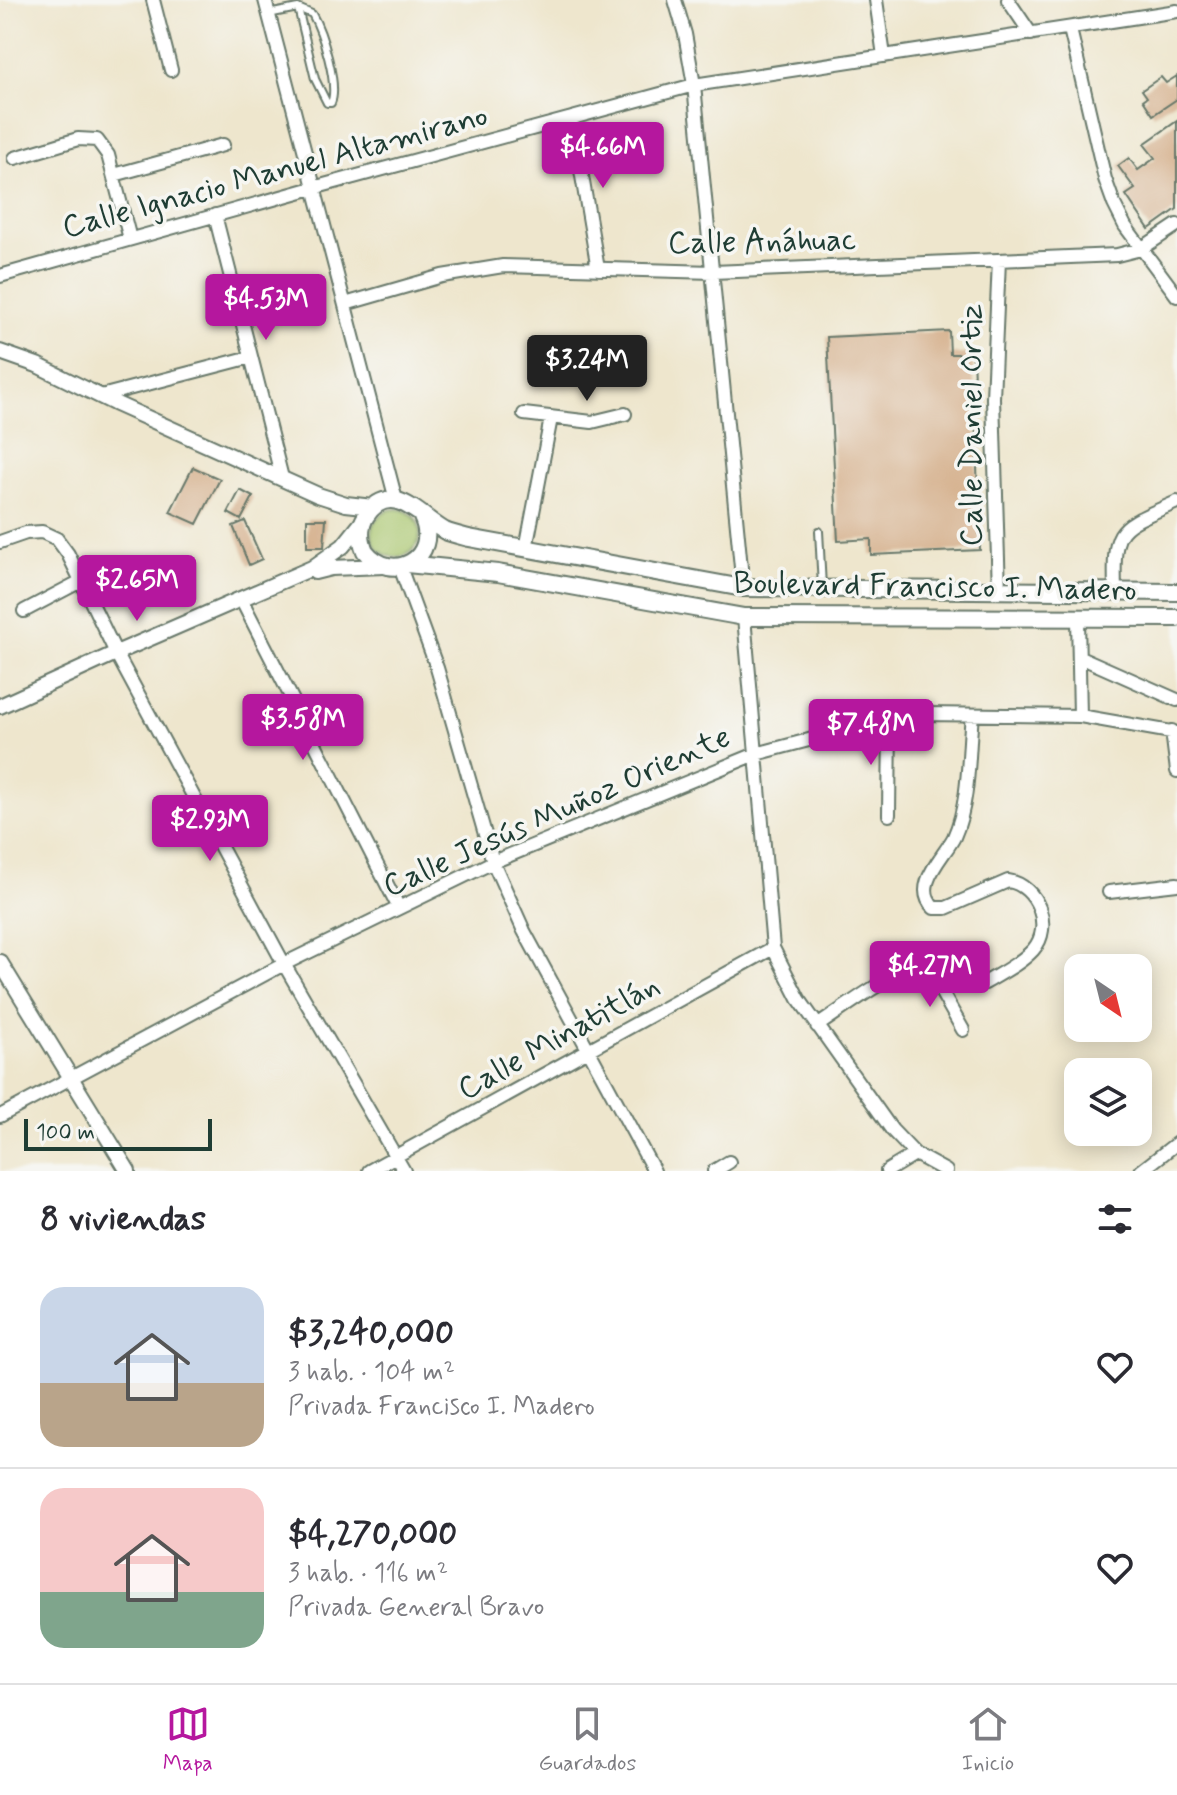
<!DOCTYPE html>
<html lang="es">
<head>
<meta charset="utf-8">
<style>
	:root { --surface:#fff; --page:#f7f7f7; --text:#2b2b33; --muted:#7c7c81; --line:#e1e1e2; --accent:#b5179e }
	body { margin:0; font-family:Mynerve,sans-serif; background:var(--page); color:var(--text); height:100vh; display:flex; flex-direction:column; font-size:30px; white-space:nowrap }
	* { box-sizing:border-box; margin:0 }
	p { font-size:26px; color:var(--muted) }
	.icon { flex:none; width:44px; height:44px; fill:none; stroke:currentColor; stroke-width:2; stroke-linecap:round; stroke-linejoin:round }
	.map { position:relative; height:1171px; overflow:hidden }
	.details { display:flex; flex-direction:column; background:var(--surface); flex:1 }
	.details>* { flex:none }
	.needle { width:52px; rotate:145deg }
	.tools { position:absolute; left:1064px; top:954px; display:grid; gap:16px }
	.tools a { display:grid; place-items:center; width:88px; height:88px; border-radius:16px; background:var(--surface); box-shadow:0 4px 20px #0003; font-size:40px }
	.scale { position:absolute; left:24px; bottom:20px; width:188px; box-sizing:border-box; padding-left:8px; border:4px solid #1f3d34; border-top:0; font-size:22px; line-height:28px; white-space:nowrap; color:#1f3d34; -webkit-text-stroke:6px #f6f6f2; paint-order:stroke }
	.price { position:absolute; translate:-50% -68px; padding:0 18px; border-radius:8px; background:var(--accent); color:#fff; font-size:26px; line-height:52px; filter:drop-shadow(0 2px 4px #0008) }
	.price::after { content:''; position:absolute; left:50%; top:48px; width:24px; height:18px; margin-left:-12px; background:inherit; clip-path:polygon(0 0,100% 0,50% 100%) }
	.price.active { background:#222; color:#fff }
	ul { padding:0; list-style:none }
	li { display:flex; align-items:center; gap:24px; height:200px; padding:0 40px }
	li+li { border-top:2px solid var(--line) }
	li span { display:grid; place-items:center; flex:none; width:224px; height:160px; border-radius:24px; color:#555 }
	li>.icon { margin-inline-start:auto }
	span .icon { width:96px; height:96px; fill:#fffc; stroke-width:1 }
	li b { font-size:34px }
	h2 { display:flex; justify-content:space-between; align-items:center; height:96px; padding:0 40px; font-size:34px }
	.tab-bar { display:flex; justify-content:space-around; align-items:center; height:112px; border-top:2px solid var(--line); background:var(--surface); font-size:22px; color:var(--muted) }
	.tab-bar a { display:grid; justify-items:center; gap:4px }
	.tab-bar .active { color:var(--accent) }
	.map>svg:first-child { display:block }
</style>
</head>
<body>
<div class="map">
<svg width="1177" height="1171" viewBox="0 0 1177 1171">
	<rect width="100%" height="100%" fill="#f6f6f2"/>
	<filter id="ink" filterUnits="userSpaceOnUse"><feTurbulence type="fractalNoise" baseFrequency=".0125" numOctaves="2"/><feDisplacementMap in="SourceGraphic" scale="16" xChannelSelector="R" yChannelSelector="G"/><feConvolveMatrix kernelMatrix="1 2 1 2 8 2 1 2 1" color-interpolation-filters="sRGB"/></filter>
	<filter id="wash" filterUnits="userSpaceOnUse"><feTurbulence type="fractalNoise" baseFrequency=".006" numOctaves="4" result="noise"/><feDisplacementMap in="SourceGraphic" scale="32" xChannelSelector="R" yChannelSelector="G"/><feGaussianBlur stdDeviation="1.8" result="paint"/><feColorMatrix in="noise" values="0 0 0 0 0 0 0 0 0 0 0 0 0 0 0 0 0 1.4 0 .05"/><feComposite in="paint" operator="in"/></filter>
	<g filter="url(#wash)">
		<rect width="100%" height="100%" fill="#eee6cd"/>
		<path fill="#a9c66d" stroke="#648250" stroke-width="2" d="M372 533a24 24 0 1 1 48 0a24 24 0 1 1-48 0Z"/>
		<g id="blocks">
			<path fill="#d7b492" d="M1177,76v23l-24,16 -10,-15 4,-3 -5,-7 19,-13 5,6z
				M1177,121v88l-28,20 -23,-34 9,-6 -17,-23 11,-8 9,12 17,-12 -11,-14z
				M949,331l1,23h23l7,196 -109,5v-16l-33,2 -11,-204z
				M193,467l27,12 -23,45 -27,-12z
				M240,490l13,7 -12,23 -13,-7z
				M307,519h19l-2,28h-17z
				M245,521l17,38 -13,6 -16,-39z"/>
		</g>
	</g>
	<g filter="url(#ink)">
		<use href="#blocks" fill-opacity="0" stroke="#67786a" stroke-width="2"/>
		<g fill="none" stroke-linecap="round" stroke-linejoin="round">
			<defs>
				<path id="service" d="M268,14l30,-6 14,6c10,17 27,71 19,89h-4l-12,-24 -17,-71
					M819,531l3,56"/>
				<path id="minor" d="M153,0l18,70
					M265,0l131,500
					M675,0l10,34 9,51 49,503
					M876,0l8,56
					M1008,0l23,34
					M1070,29l35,150 9,25 11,22 52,70
					M572,118l26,151
					M15,158l63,-19 19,1 11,15 22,84
					M114,175l109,-30
					M215,215l67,263
					M0,276l313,-88 381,-103 483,-74
					M345,304l97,-28 61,-10 210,6 404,-17 24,-6 36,-24
					M101,396l150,-39
					M524,414l68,8 33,-8
					M0,542l26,-9 16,-1 15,7 11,15 48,99 168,311 120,207
					M526,549l25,-131
					M400,567l37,101 56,194 31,69 130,240
					M999,591l-6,-193 6,-138
					M1115,592c-2,-68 2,-63 62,-90
					M241,599l158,309
					M24,611l57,-30
					M744,617l29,331 26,51 93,131 23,24 31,17
					M1078,618l2,98
					M1080,657l97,43
					M972,715c-4,39 -2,86 -18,122 -10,20 -43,49 -20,71h12l62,-27c29,4 46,46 25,69 -13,14 -32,23 -48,33
					M1172,731l5,40
					M889,815l1,-95
					M1109,892l68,-8
					M817,1026c25,-16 73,-54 101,-58l17,13 28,49
					M0,1116l284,-152 209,-102 263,-108 98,-26 70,-14 156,2 97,17
					M369,1171l404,-223
					M714,1171l15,-9
					M887,1171l28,-17
					M1141,1171l36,-28"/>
				<path id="tertiary" d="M0,352l37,13 77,38 204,92 28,9 27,3
					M315,572l16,-4 53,-2
					M0,706l116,-53 196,-85 31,-22 20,-25
					M0,962l128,209"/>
				<path id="secondary" d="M422,517c19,40 -29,69 -57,34 -5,-12 -6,-24 1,-35 25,-38 55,2 79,15 7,3 16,5 24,7l274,50 434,4
					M407,564l91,9 246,44 433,1"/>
			</defs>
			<use href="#service" stroke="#67786a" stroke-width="10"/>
			<use href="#minor" stroke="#67786a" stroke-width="16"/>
			<use href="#tertiary" stroke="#67786a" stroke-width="18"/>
			<use href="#secondary" stroke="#67786a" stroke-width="20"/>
			<use href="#service" stroke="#fff" stroke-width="6"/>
			<use href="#minor" stroke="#fff" stroke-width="12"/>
			<use href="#tertiary" stroke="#fff" stroke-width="14"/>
			<use href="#secondary" stroke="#fff" stroke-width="16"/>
		</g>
	</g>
	<g text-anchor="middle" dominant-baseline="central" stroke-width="7" stroke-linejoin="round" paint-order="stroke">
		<g font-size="32" fill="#1f3d34" stroke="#f6f6f2">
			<text transform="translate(275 172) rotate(-15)">Calle Ignacio Manuel Altamirano</text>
			<text transform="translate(762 242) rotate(-1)">Calle Anáhuac</text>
			<text transform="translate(972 425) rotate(-90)">Calle Daniel Ortiz</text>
			<text transform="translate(935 587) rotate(1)">Boulevard Francisco I. Madero</text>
			<text transform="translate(557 812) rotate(-24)">Calle Jesús Muñoz Oriente</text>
			<text transform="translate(559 1038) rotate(-29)">Calle Minatitlán</text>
		</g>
	</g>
</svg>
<div class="tools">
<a><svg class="needle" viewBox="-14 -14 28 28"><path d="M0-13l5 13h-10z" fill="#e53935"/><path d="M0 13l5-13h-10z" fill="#7c7c81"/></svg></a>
<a><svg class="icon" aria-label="layers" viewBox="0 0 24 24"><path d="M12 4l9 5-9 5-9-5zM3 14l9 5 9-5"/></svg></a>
</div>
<div class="scale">100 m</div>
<b class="price" style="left:603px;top:190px">$4.66M</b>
<b class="price" style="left:266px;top:342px">$4.53M</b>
<b class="price active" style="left:587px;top:403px">$3.24M</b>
<b class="price" style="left:137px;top:623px">$2.65M</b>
<b class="price" style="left:303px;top:762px">$3.58M</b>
<b class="price" style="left:871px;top:767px">$7.48M</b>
<b class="price" style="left:210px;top:863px">$2.93M</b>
<b class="price" style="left:930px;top:1009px">$4.27M</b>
</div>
<section class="details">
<h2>8 viviendas<svg class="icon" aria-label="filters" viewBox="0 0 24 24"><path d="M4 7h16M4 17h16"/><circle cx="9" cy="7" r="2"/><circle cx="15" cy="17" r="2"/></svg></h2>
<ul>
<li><span style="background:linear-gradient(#c9d6e8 60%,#b9a48a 0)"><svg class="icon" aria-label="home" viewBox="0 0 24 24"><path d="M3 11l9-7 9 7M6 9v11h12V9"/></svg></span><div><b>$3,240,000</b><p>3 hab. · 104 m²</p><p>Privada Francisco I. Madero</p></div><svg class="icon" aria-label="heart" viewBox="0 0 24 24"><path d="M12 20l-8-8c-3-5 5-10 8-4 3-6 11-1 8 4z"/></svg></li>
<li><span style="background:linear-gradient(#f6c9c9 65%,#7fa58c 0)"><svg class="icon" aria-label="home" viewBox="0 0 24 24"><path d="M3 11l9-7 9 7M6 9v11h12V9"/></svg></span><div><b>$4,270,000</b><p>3 hab. · 116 m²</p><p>Privada General Bravo</p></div><svg class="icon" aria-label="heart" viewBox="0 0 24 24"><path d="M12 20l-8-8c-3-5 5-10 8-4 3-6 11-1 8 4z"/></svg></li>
</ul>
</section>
<nav class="tab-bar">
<a class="active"><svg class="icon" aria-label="map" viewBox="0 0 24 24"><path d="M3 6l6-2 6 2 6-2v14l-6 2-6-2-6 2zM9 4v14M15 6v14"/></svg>Mapa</a>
<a><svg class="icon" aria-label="saved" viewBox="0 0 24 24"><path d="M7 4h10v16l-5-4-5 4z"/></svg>Guardados</a>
<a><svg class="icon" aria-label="home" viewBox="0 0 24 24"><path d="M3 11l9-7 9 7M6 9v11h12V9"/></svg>Inicio</a>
</nav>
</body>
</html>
